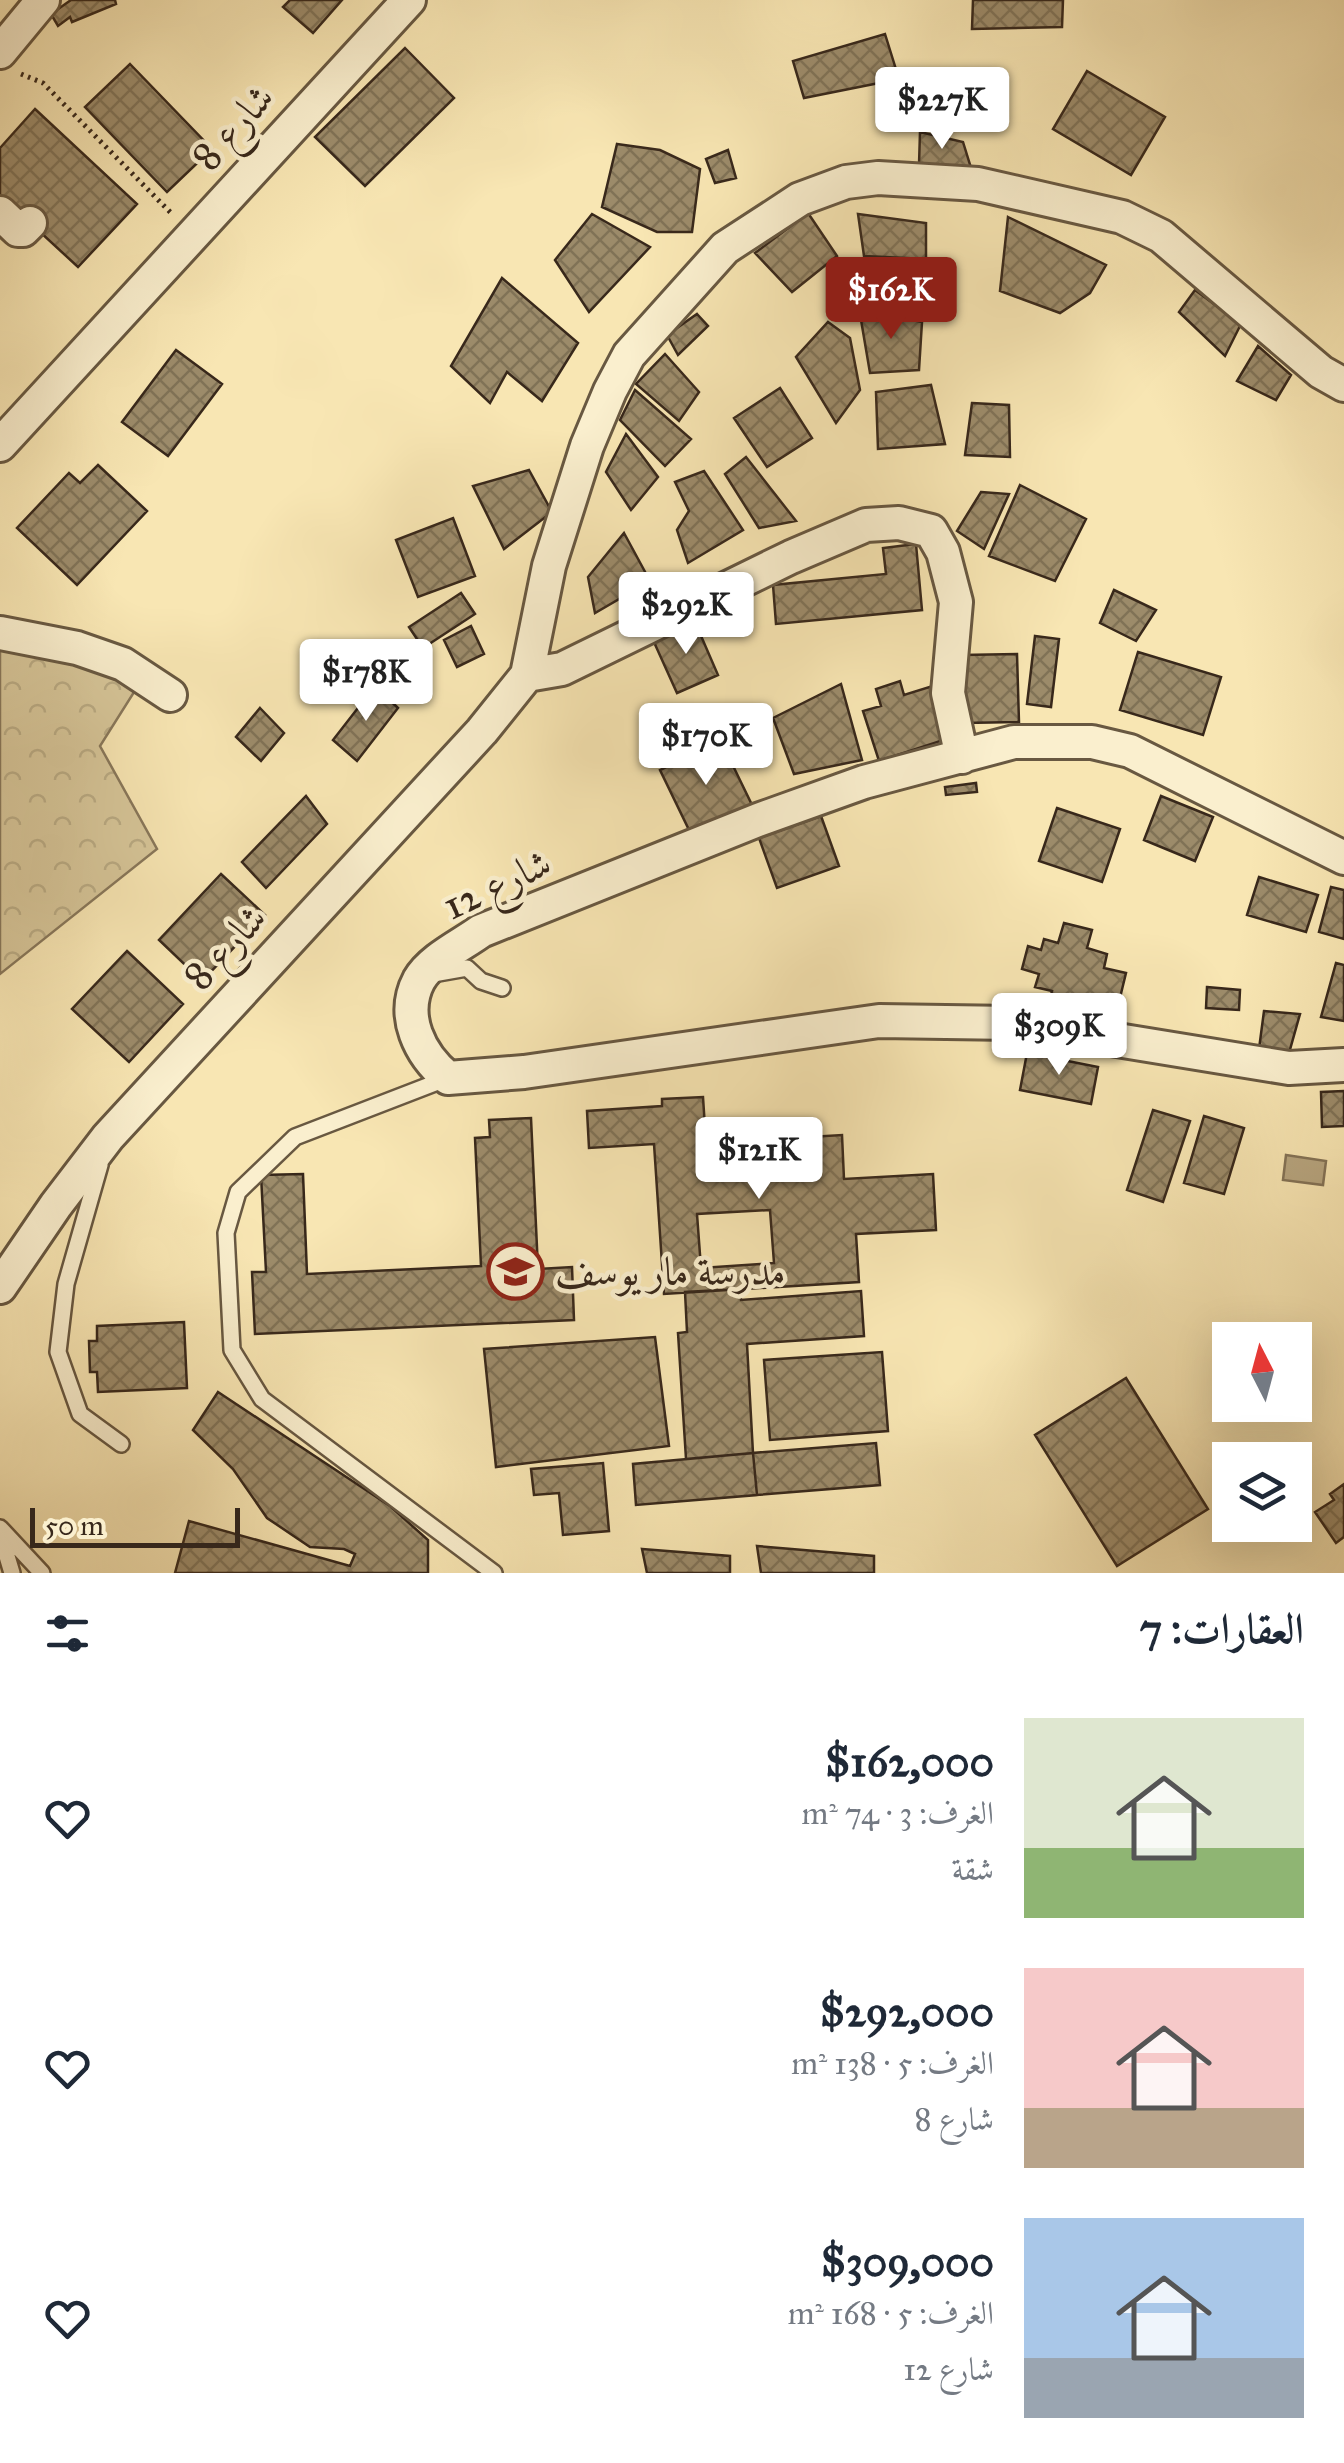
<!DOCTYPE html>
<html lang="ar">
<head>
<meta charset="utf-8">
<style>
	:root { --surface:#fff; --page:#f6f6f7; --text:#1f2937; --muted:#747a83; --accent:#8f2418 }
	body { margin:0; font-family:"IM FELL Great Primer",Amiri,serif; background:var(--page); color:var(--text); direction:rtl; height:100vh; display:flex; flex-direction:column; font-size:38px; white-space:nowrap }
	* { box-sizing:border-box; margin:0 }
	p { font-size:32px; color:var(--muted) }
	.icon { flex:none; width:55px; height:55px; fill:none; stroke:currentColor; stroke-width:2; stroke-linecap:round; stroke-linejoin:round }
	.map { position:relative; height:1573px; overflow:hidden; direction:ltr }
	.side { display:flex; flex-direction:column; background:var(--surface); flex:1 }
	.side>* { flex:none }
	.needle { width:65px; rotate:354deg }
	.fabs { position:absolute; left:1212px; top:1322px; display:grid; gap:20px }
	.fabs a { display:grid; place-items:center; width:100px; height:100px; border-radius:0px; background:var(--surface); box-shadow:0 10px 40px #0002; font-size:50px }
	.scale { position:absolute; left:30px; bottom:25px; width:210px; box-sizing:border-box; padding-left:10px; border:5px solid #38281b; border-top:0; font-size:28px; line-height:35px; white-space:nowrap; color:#38281b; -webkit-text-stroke:8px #faefce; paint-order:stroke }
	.price { position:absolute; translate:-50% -85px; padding:0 22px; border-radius:10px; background:#fff; color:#222; font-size:32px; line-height:65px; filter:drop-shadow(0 2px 5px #0008) }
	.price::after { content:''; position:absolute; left:50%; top:60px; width:30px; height:22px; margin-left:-15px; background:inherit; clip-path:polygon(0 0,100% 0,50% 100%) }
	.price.on { background:var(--accent); color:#fff }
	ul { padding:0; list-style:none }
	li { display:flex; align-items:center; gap:30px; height:250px; padding:0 40px }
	li span { display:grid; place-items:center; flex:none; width:280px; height:200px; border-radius:0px; color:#555 }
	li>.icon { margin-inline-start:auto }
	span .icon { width:120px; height:120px; fill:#fffc; stroke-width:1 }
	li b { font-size:42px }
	h2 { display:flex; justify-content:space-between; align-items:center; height:120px; padding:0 40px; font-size:42px }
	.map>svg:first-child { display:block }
</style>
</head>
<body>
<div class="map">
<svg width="1344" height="1573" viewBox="0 0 1344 1573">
	<defs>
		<pattern id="forest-crowns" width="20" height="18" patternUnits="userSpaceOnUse" patternTransform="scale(2.5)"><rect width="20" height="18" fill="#d7c699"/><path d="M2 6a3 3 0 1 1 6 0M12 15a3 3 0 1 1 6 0" fill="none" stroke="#b9aa83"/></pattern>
		<pattern id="building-cross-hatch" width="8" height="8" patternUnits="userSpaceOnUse" patternTransform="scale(2.5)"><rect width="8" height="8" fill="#9c8b6a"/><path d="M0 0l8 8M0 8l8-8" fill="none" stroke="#807256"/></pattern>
	</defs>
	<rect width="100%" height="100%" fill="#f8e6b3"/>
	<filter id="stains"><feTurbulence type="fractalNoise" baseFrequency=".002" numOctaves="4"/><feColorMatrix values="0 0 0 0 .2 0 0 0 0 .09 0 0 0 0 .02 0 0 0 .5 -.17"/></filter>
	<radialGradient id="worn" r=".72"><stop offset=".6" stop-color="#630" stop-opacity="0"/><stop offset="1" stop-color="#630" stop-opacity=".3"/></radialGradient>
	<path fill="url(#forest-crowns)" stroke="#88775a" stroke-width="2.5" d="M0,647l77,11 59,31 -36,57 57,103 -157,125z"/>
	<path fill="#b7a57f" stroke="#847357" stroke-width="2.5" d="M1286,1155l40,6 -3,24 -40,-5z"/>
	<path fill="url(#building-cross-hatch)" stroke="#38281b" stroke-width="2.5" fill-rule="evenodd" d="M71,0h44l1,4 -44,18 -2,-5 -12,9 -7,-12z
		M290,0h52l-29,33 -30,-26z
		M973,0h90l-1,27 -90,2z
		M885,34l14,45 -95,19 -11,-37z
		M405,48l49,50 -89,88 -50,-49z
		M130,64l82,85 -45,43 -82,-85z
		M1087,71l78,46 -34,58 -78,-46z
		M35,109l102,95 -59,63 -78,-72v-47z
		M920,132l43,10 8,26 -52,-3z
		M617,144l43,6 40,19 -8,63h-35l-55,-25z
		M728,150l8,28 -21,5 -9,-24z
		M808,213l29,43 -45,36 -37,-39z
		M592,214l58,33 -61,65 -34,-52z
		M858,214l68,9v36l-62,-3z
		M1008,217l98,48 -16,28 -30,20 -60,-22z
		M502,278l76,65 -36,58 -35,-29 -17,31 -39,-37z
		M1195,290l46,34 -16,32 -46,-44z
		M859,308l63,14 -3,48 -49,3z
		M697,314l11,12 -30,29 -11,-20z
		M828,322l22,16 10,52 -24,33 -40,-66z
		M1258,346l33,29 -15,25 -39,-19z
		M176,350l46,34 -54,72 -46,-34z
		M665,354l34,38 -20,29 -43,-37z
		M931,385l14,59 -67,5 -2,-57z
		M780,388l32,50 -45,29 -33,-49z
		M635,390l56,49 -26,27 -45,-46z
		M972,403l37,2 1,52 -45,-2z
		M626,434l32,43 -27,33 -25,-38z
		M746,457l50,64 -37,7 -34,-54z
		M98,465l49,46 -70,74 -60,-57 52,-55 11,10z
		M529,470l23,42 -48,37 -31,-63z
		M704,471l39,59 -55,33 -11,-33 12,-19 -14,-29z
		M1020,485l66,34 -31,62 -66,-25z
		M981,492l28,2 -25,55 -27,-18z
		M453,518l22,58 -57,21 -22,-57z
		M624,533l26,48 -55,32 -7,-36z
		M916,544l6,66 -146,14 -3,-39 113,-11 -3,-26z
		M1114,590l42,20 -20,31 -36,-18z
		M461,593l14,21 -52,34 -14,-21z
		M695,622l23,53 -41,18 -24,-53z
		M471,626l13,28 -27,13 -13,-27z
		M1035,636l24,3 -8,68 -24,-3z
		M1138,652l83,25 -18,58 -83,-25z
		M1017,654l2,68 -55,1 -2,-68z
		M900,681l4,14 35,-11 17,52 -77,25 -16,-50 18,-5 -5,-17z
		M841,684l21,76 -68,14 -21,-56z
		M375,686l23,22 -41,53 -24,-21z
		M260,708l24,25 -23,28 -25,-24z
		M721,741l31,64 -61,29 -31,-64z
		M976,783l1,9 -31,3 -1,-8z
		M306,796l21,28 -61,64 -24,-26z
		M1161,796l52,21 -18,44 -51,-21z
		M1057,808l63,21 -18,53 -63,-21z
		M821,816l18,50 -62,22 -18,-50z
		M221,874l44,41 -63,66 -43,-41z
		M1259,877l59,18 -12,37 -59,-17z
		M1331,887l13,3v49l-25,-7z
		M1064,923l28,7 -5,18 20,6 -3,14 22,5 -8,33 -22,-6 -4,14 -43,-11 3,-12 -17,-4 4,-13 -17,-5 6,-23 13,4 3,-11 14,4z
		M127,951l56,53 -54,58 -57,-53z
		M1336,963l8,2v56l-23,-4z
		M1207,987l33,3 -1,20 -33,-2z
		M1264,1011l36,3 -11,39 -30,-4z
		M1027,1053l71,14 -7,37 -71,-14z
		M1344,1091v35l-22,1 -1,-35z
		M703,1097l3,46 136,-8 2,44 89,-5 3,56 -80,4 3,48 -195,12 -10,-150 -65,4 -2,-37 75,-5v-7zM770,1210l4,53 -73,5 -4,-54z
		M1153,1110l37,11 -27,81 -36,-12z
		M1204,1116l40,12 -20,66 -40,-11z
		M531,1118l7,151 34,-2 2,53 -319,14 -3,-62h14l-5,-97 42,-1 4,100 174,-8 -6,-128 15,-1 -1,-17z
		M740,1289l1,11 120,-9 3,45 -117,8 6,109 -67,6 -8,-126 9,-1 -2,-40z
		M184,1322l3,66 -89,4 -1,-20h-7l-1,-31h8v-15z
		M655,1337l14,109 -173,21 -12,-118z
		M882,1352l6,79 -118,9 -6,-80z
		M1126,1378l82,131 -91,57 -82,-131z
		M218,1392l172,114 38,34v33h-253l14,-52 161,45 5,-12 -11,-5 -34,-2 -43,-29 -34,-49 -40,-39z
		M876,1443l4,42 -123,10 -4,-42z
		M753,1453l4,42 -121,10 -3,-41z
		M603,1463l6,68 -46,4 -4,-42 -25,2 -3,-26z
		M1344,1484v53l-8,6 -21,-31 19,-12 -4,-6z
		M757,1546l117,10v17h-113z
		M642,1549l88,7v17h-83z"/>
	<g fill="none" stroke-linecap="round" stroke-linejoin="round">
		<defs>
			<path id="service" d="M433,974l34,-6 14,13 21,7
				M448,1078l-153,59 -57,55 -12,41 6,117 30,49 232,174
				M100,1165l-34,119 -8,68 22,62 41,30
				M0,1528l42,45
				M0,1533l12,40"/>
			<path id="minor" d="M0,52l43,-52
				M0,213l18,17h5l7,-7
				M0,445l409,-445
				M0,633l77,15 46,16 47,31
				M527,675l35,-6 229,-112 75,-32 33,-2 32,8 12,21 13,50 -8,91 14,64
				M1344,858l-214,-107 -38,-9h-78l-150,40 -106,38 -277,111c-19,14 -50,28 -62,49 -19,36 1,75 29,98l76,-6 355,-51 134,2 276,45 55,-3
				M0,1287l56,-82 52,-68 374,-406 45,-56 22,-109 38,-120 23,-55 19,-36 96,-107 75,-49 46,-17 32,-4 100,6 144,33 39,19 160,136 23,13"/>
		</defs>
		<use href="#service" stroke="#685841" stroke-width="20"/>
		<use href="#minor" stroke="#685841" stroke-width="38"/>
		<path stroke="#38281b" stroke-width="5" stroke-dasharray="2.5 5" stroke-linecap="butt" d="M21,74l22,9 130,132"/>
		<use href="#service" stroke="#faefce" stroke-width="15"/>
		<use href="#minor" stroke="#faefce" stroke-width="32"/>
	</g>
	<defs>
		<symbol id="school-ring" viewBox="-11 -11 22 22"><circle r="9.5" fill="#faefce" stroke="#8f2418" stroke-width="1.5"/><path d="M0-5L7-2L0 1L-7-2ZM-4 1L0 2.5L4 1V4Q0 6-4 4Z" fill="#8f2418"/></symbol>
	</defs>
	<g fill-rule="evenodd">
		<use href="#school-ring" x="484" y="1240" width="63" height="63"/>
	</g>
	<g text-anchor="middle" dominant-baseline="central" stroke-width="9" stroke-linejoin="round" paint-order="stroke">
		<g font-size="40" fill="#38281b" stroke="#faefce">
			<text transform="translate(233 127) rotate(-48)">شارع 8</text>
			<text transform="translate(497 884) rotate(-25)">شارع 12</text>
			<text transform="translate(225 947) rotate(-47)">شارع 8</text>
		</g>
		<g font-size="40" fill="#38281b" stroke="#faefce" text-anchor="start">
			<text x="555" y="1271">مدرسة مار يوسف</text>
		</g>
	</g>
	<rect width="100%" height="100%" filter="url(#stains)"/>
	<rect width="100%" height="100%" fill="url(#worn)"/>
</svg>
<div class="fabs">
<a><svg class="needle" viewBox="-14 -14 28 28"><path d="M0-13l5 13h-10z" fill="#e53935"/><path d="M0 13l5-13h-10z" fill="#747a83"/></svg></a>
<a><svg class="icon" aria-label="layers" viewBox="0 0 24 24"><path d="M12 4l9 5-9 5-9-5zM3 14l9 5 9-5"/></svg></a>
</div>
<div class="scale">50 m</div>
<b class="price" style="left:942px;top:152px">$227K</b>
<b class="price on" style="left:891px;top:342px">$162K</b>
<b class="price" style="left:686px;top:657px">$292K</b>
<b class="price" style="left:366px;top:724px">$178K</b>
<b class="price" style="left:706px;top:788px">$170K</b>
<b class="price" style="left:1059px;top:1078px">$309K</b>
<b class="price" style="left:759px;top:1202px">$121K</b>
</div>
<section class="side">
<h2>العقارات: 7<svg class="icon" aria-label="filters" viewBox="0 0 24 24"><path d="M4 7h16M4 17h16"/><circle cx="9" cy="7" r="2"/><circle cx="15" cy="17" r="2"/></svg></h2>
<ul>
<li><span style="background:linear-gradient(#dfe7d0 65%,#8fb573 0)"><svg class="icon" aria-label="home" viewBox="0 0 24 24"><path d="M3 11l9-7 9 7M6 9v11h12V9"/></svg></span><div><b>$162,000</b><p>الغرف: 3 · 74 m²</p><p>شقة</p></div><svg class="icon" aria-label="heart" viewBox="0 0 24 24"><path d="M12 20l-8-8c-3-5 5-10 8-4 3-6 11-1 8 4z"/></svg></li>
<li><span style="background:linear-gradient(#f6c9c9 70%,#b9a48a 0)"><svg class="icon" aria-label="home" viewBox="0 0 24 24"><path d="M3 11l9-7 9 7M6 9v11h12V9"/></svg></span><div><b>$292,000</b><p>الغرف: 5 · 138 m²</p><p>شارع 8</p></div><svg class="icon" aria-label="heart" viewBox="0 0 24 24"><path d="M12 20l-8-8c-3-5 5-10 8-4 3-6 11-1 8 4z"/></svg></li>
<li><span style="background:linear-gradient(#a9c7e8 70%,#9aa5b1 0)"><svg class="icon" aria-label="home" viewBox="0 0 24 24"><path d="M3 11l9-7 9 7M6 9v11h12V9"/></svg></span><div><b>$309,000</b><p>الغرف: 5 · 168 m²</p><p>شارع 12</p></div><svg class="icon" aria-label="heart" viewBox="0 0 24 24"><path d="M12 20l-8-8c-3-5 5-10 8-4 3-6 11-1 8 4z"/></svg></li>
</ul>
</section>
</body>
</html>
